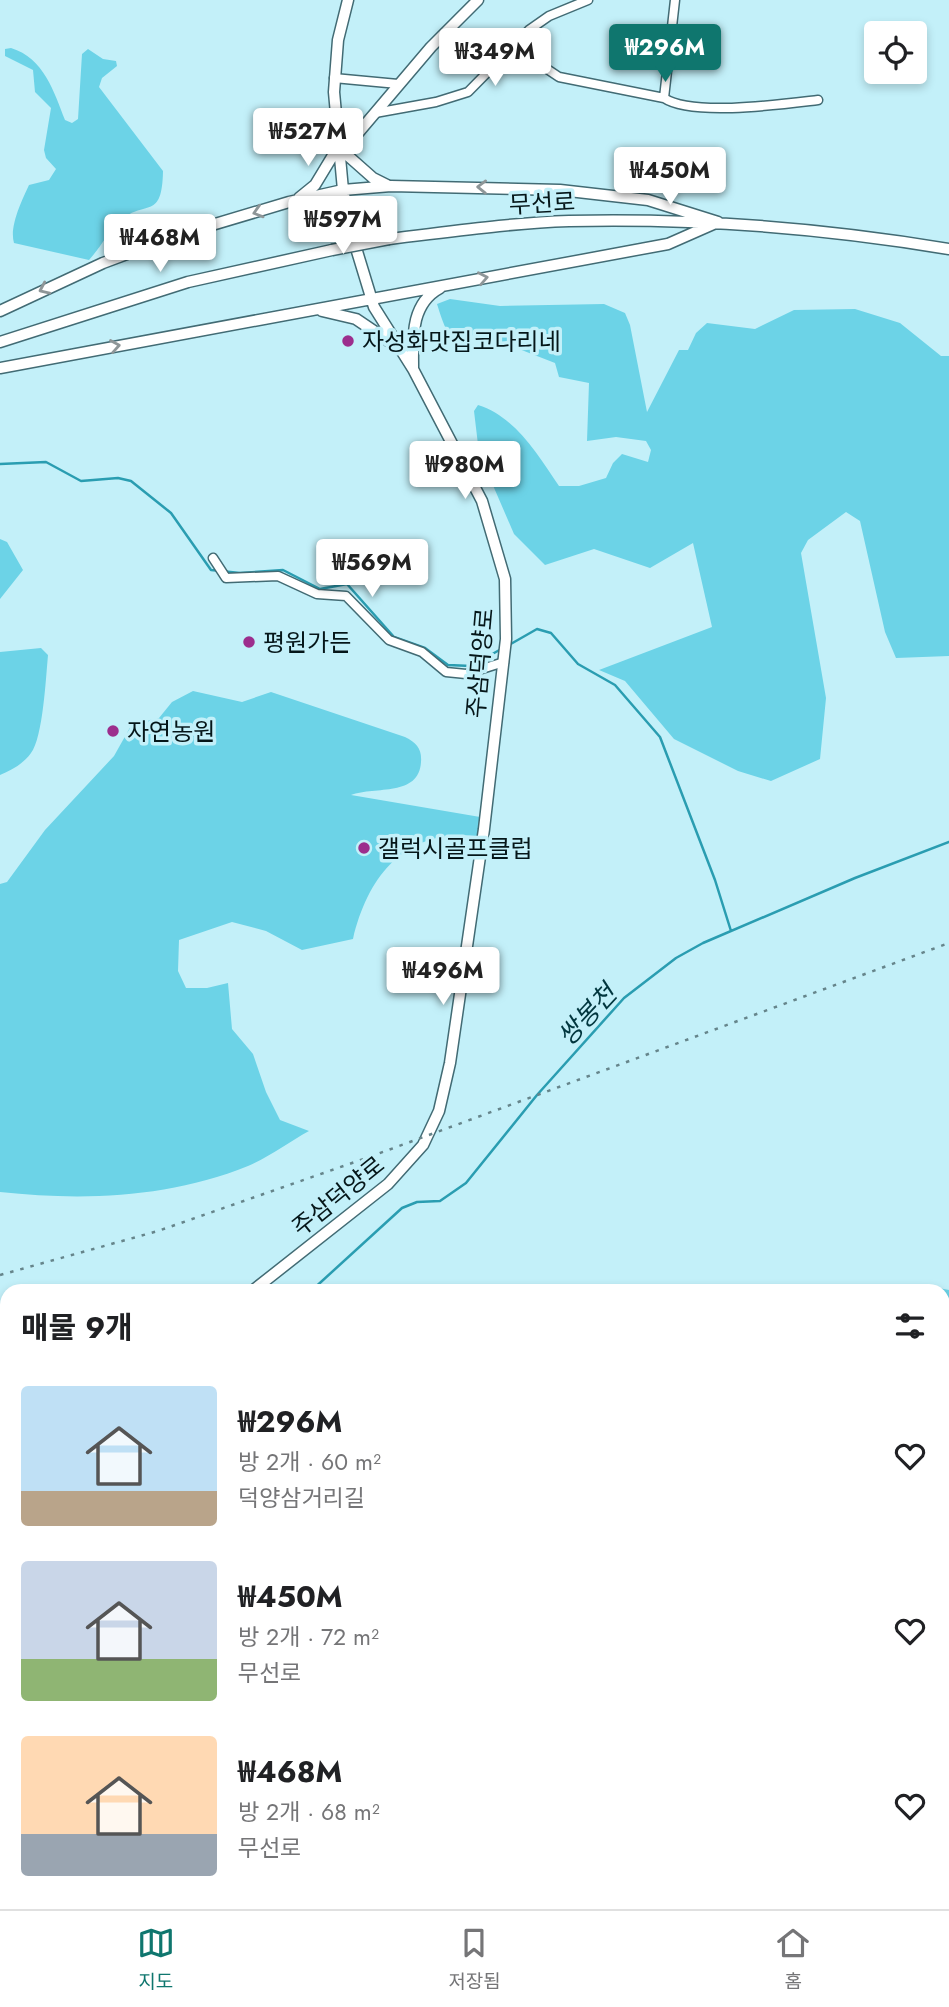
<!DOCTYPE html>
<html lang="ko">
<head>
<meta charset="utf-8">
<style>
	:root { --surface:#fff; --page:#f6f6f6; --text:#202124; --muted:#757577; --line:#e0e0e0; --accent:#0f766e }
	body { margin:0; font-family:Jost,"Noto Sans KR",sans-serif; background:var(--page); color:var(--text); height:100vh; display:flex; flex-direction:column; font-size:26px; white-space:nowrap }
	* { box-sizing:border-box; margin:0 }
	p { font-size:23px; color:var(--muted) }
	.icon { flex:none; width:38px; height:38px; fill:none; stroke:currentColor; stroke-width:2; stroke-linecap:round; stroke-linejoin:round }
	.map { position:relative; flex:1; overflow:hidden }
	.sheet { position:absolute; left:0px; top:1284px; width:950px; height:625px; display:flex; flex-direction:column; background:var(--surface); border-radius:21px 21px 0 0; box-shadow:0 4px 10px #0003 }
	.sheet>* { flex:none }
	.fabs { position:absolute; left:864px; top:21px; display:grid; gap:14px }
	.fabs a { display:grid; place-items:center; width:63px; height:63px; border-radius:7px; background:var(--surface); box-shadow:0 4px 10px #0003; font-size:35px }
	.price { position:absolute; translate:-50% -60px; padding:0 16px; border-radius:7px; background:#fff; color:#222; font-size:23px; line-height:46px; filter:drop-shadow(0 2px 4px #0008) }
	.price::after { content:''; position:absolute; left:50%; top:42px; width:21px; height:16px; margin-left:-10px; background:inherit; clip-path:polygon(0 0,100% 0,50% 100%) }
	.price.active { background:var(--accent); color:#fff }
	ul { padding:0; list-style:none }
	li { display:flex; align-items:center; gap:21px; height:175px; padding:0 21px }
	li span { display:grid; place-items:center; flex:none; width:196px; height:140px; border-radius:7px; color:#555 }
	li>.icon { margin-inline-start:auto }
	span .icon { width:84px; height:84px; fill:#fffc; stroke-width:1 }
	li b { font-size:30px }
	h2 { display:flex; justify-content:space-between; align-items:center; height:84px; padding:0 21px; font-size:30px }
	.tab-bar { display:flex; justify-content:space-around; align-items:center; height:98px; border-top:2px solid var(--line); background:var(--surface); font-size:19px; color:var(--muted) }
	.tab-bar a { display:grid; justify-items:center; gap:4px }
	.tab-bar .active { color:var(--accent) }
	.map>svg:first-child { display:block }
</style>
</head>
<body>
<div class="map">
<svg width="949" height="1909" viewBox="0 0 949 1909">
	<rect width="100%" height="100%" fill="#c3f0f9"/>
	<path fill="#6cd3e7" d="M11,48c33,10 43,44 54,72l7,3 6,-4 4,-65 6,-5 15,10 13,2 1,5 -15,12 -3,9 64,84c-1,50 -17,28 -42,49 -12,11 -21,28 -32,40l-75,-17c-5,-16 8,-43 15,-58l20,-5 7,-11 -10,-11 -2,-8 7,-42 -16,-16 -2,-22 -28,-14v-7z
		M450,299l50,7 104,-2 21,9 5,12 17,87 32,-62h9l8,-17 11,-10 48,6 39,-19 61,-1 45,14 41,33h8v300l-53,2 -11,-26 -25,-111 -14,-9 -38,28 -7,13 25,145 -6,61 -49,22 -33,-10 -64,-32 -49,-58 -26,-11 113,-43 -19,-84 -43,25 -56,-19 -49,16 -31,-31 -35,-81 -5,-42 4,-6c38,12 60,50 81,81h20l27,-8 7,-15 9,-9 26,8 3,-12 -5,-9 -30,-4 -29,4 2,-58 -30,-6 -4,-14 -77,-30 -12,5 1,15c-18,-10 -24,-30 -30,-49z
		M0,539l7,3 16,28 -23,29z
		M41,648l7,7c-2,21 -5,83 -17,98 -8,11 -19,17 -31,22v-123z
		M193,691l49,11 29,-10 134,45c12,6 17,12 16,25 -2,35 -45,24 -70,33l135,23 -3,19c-74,-11 -114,35 -130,102l-51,11 -36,-19 -34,-9 -53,18 -1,31 8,17h21l21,-5 4,46 21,25 13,38 14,28 29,11c-20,11 -40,26 -61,35 -79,32 -165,35 -248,26v-308l7,-2 38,-52 69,-74 18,-32 27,-6 13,-16z
		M928,1286l21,4v619h-22l-4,-7h20v-610l-92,-1 8,-3z
		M90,1902h62l19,7h-114l1,-3z
		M196,1902h686l-8,7h-683z"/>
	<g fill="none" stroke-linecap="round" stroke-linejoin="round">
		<path stroke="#2a9db1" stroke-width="2.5" d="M0,464l46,-2 35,19 37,-3 13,3 40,32 40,57 29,3 43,-3 37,19 27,-5 47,53 31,11 23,17 23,1 32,-18
			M509,645l28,-16 14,4 27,31 37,21 45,52 55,143 16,51
			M310,1292l92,-84 15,-6 23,-1 26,-18 71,-88 87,-97 52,-40 27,-15 152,-65 94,-36
			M0,1482l7,1"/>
		<defs>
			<path id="minor" d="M518,41l26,26 15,10 105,21c28,19 120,6 154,2
				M334,78l64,6
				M664,98l11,-98
				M375,113l61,-11 32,-10 61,-62 20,-14 39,-16
				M213,558l13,20 52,-2 39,18 29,2 43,44 33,12 24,20 20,2 38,-12"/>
			<path id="tertiary" d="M338,147l35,31 14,7
				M299,198l16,-13 23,-38 20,-14 73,-86 47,-47
				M389,239c60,-7 120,-16 180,-18 128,-3 254,7 380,28
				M0,311l103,-48 72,-27 114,-34 54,-12 48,-4 169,4 88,10 70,22
				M322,311l34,8 37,25
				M0,342l188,-60 144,-32
				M0,368l668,-124 50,-22
				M413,368c0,-29 -3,-64 27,-80
				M251,1292l137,-108 35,-39 16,-34 11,-48 34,-234 22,-190 -1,-60 -23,-78 -69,-132 -39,-62 -18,-59 -13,-58 -9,-98 4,-52 10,-40
				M0,1599l7,-11"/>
		</defs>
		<use href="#minor" stroke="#426b74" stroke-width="11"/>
		<use href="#tertiary" stroke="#426b74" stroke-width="13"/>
		<use href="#minor" stroke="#fff" stroke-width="8"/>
		<use href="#tertiary" stroke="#fff" stroke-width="10"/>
		<path stroke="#66858b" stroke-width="2.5" stroke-dasharray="3.5 7" stroke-linecap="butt" d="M0,1275l158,-44 214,-75 577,-213"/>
		<defs>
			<path id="tertiary-bridge" d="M332,250l57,-11"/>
		</defs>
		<use href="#tertiary-bridge" stroke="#426b74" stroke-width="13" stroke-linecap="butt"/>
		<use href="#tertiary-bridge" stroke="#fff" stroke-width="10"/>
	</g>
	<defs><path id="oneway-chevron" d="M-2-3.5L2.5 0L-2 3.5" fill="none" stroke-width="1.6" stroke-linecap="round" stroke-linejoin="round" transform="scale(1.75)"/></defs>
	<g stroke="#8e9698">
		<use href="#oneway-chevron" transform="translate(482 187) rotate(-179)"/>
		<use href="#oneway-chevron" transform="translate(258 212) rotate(163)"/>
		<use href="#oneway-chevron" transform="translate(483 278) rotate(-11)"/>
		<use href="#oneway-chevron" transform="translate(44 289) rotate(156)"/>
		<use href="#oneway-chevron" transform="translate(115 346) rotate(-10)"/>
	</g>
	<g fill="#9c2e8d" stroke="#c3f0f9" stroke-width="2.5">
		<circle cx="348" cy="341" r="7"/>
		<circle cx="249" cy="642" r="7"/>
		<circle cx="113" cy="731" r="7"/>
		<circle cx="364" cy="848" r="7"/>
	</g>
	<g text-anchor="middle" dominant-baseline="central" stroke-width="7" stroke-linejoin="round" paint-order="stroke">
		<g font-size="24" fill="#051619" stroke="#c3f0f9">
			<text transform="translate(542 203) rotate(-3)">무선로</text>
			<text transform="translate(480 663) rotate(-85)">주삼덕양로</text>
			<text transform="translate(338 1196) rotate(-39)">주삼덕양로</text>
		</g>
		<g font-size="24" fill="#051619" stroke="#c3f0f9" text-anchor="start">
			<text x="362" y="341">자성화맛집코다리네</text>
			<text x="263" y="642">평원가든</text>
			<text x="127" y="731">자연농원</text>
			<text x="378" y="848">갤럭시골프클럽</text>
		</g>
		<g font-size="26" font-style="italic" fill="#01363e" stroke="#c3f0f9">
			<text transform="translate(587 1015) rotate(-47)">쌍봉천</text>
		</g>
	</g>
</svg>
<div class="fabs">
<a><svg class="icon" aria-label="locate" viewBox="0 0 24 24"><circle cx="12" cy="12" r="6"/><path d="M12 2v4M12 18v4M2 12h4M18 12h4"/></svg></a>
</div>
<b class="price active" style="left:665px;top:84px">₩296M</b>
<b class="price" style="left:495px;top:88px">₩349M</b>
<b class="price" style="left:308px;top:168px">₩527M</b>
<b class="price" style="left:670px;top:207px">₩450M</b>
<b class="price" style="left:343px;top:256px">₩597M</b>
<b class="price" style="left:160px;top:274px">₩468M</b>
<b class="price" style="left:465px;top:501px">₩980M</b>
<b class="price" style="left:372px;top:599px">₩569M</b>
<b class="price" style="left:443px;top:1007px">₩496M</b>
<section class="sheet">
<h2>매물 9개<svg class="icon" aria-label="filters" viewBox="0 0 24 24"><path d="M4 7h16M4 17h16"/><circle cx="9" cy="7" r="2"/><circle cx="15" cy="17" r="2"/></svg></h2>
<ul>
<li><span style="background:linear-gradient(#bfe0f5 75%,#b9a48a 0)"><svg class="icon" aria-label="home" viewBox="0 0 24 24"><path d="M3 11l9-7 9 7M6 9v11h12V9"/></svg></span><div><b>₩296M</b><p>방 2개 · 60 m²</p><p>덕양삼거리길</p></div><svg class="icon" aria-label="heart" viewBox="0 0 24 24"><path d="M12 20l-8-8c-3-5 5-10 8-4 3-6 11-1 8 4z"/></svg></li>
<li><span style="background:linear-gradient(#c9d6e8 70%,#8fb573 0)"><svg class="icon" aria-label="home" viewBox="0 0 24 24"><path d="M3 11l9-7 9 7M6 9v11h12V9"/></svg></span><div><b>₩450M</b><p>방 2개 · 72 m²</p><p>무선로</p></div><svg class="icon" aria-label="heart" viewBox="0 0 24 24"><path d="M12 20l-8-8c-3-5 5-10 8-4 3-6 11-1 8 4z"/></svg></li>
<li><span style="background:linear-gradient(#ffd9b3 70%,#9aa5b1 0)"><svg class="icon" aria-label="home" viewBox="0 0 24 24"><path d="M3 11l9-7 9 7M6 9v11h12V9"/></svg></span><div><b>₩468M</b><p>방 2개 · 68 m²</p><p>무선로</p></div><svg class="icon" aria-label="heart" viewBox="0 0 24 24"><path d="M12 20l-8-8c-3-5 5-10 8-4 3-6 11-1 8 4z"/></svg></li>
</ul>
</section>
</div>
<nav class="tab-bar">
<a class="active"><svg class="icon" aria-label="map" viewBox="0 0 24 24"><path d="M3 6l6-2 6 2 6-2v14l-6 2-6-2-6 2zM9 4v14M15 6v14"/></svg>지도</a>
<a><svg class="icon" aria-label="saved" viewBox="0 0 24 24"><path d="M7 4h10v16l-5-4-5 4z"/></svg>저장됨</a>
<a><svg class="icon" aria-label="home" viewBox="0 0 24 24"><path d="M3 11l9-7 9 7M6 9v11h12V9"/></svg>홈</a>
</nav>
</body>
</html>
